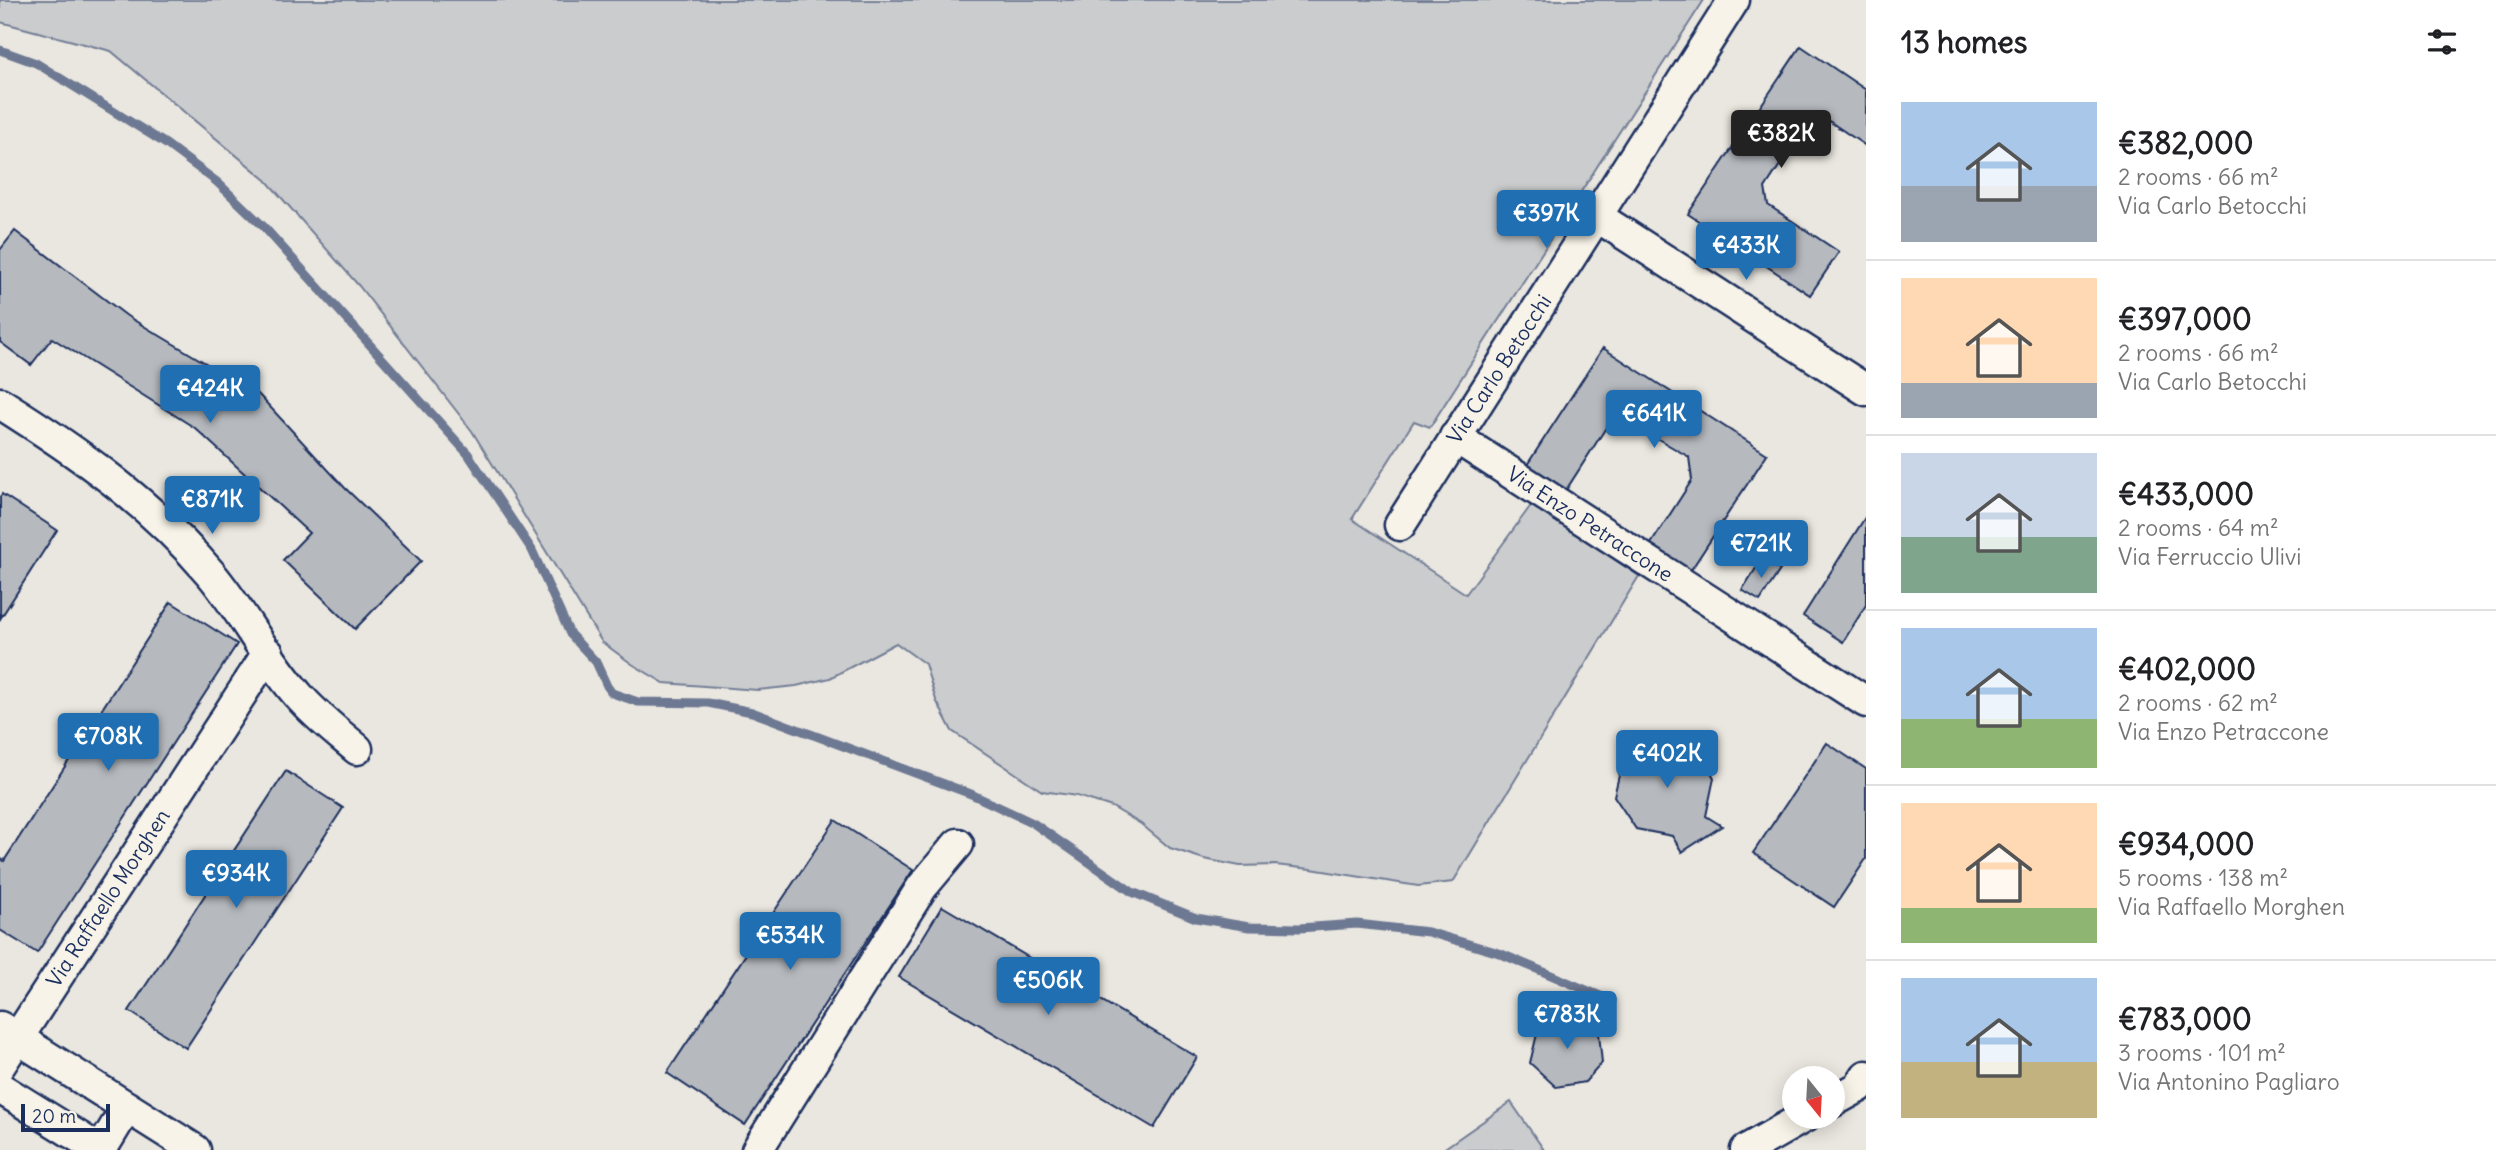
<!DOCTYPE html>
<html lang="en">
<head>
<meta charset="utf-8">
<style>
	:root { --surface:#fff; --page:#f2f2f2; --text:#202124; --muted:#757577; --line:#e0e0e0; --accent:#1f6fb2 }
	body { margin:0; font-family:Delius,sans-serif; background:var(--page); color:var(--text); height:100vh; display:flex; flex-direction:column; font-size:26px; white-space:nowrap }
	* { box-sizing:border-box; margin:0 }
	p { font-size:23px; color:var(--muted) }
	.icon { flex:none; width:38px; height:38px; fill:none; stroke:currentColor; stroke-width:2; stroke-linecap:round; stroke-linejoin:round }
	.map { position:relative; flex:1; overflow:hidden }
	.drawer { display:flex; flex-direction:column; background:var(--surface); width:630px }
	.drawer>* { flex:none }
	.needle { width:46px; rotate:162deg }
	.controls { position:absolute; left:1782px; top:1066px; display:grid; gap:14px }
	.controls a { display:grid; place-items:center; width:63px; height:63px; border-radius:50%; background:var(--surface); box-shadow:0 4px 18px #0003; font-size:35px }
	.scale { position:absolute; left:21px; bottom:18px; width:89px; box-sizing:border-box; padding-left:7px; border:4px solid #1b2f5e; border-top:0; font-size:19px; line-height:24px; white-space:nowrap; color:#1b2f5e; -webkit-text-stroke:5px #f7f3e8; paint-order:stroke }
	.price { position:absolute; translate:-50% -60px; padding:0 16px; border-radius:7px; background:var(--accent); color:#fff; font-size:23px; line-height:46px; filter:drop-shadow(0 2px 4px #0008) }
	.price::after { content:''; position:absolute; left:50%; top:42px; width:21px; height:16px; margin-left:-10px; background:inherit; clip-path:polygon(0 0,100% 0,50% 100%) }
	.price.on { background:#222; color:#fff }
	ul { padding:0; list-style:none }
	li { display:flex; align-items:center; gap:21px; height:175px; padding:0 35px }
	li+li { border-top:2px solid var(--line) }
	li span { display:grid; place-items:center; flex:none; width:196px; height:140px; border-radius:0px; color:#555 }
	li>.icon { margin-inline-start:auto }
	span .icon { width:84px; height:84px; fill:#fffc; stroke-width:1 }
	li b { font-size:30px }
	h2 { display:flex; justify-content:space-between; align-items:center; height:84px; padding:0 35px; font-size:30px }
	main { display:flex; flex:1; min-height:0 }
	.map>svg:first-child { display:block }
</style>
</head>
<body>
<main>
<div class="map">
<svg width="1866" height="1150" viewBox="0 0 1866 1150">
	<rect width="100%" height="100%" fill="#eae7e0"/>
	<filter id="ink" filterUnits="userSpaceOnUse"><feTurbulence type="fractalNoise" baseFrequency=".0143" numOctaves="2"/><feDisplacementMap in="SourceGraphic" scale="14" xChannelSelector="R" yChannelSelector="G"/><feConvolveMatrix kernelMatrix="1 2 1 2 8 2 1 2 1" color-interpolation-filters="sRGB"/></filter>
	<g filter="url(#ink)">
		<path fill="#cbcccd" stroke="#737e96" stroke-width="2" d="M0,0h1704l-274,427 -16,-6 -62,98 114,75 66,-90 107,72 -186,306 -35,4 -107,-17 -36,-4 -35,1 -36,-7 -34,-11 -29,-24 -29,-17 -35,-11 -35,-5 -90,-60 -16,-31 -11,-36 -29,-21 -66,35 -34,8 -38,4 -94,-7 -32,-19 -30,-22 -130,-211 -113,-145 -93,-106 -155,-129 -111,-29z
			M1511,1102l33,48h-102z"/>
		<g fill="none" stroke-linecap="round" stroke-linejoin="round">
			<path stroke="#6d7892" stroke-width="9" d="M0,50l36,13 130,81 51,38 47,45 204,227 64,96 38,84 26,28 11,24 5,7 26,9 70,1 44,9 219,82 62,29 99,69 64,26 53,9 50,1 58,-4 71,8 71,21 113,48"/>
		</g>
		<path fill="#b6babf" stroke="#1b2f5e" stroke-width="2" d="M1801,46l65,44v56l-43,-29 -15,5 -43,66 3,17 71,47 -29,43 -122,-81z
			M15,231l112,85 132,79 86,93 76,73 -66,68 -72,-69 26,-27 -114,-105 -143,-90 -21,27 -31,-23v-92z
			M1603,348l164,106 -78,119 -40,-26 43,-67 -3,-23 -62,-36 -18,2 -43,67 -39,-25z
			M2,494l55,36 -57,89v-122z
			M1866,516v89l-23,37 -40,-26z
			M1762,559l18,11 -20,31 -18,-11z
			M171,602l66,42 -200,309 -37,-23v-72l4,3z
			M1653,735l44,8 17,35 -8,38 16,10 -40,26 -10,-16 -36,-7 -22,-33 10,-41z
			M1827,743l39,26v90l-32,48 -81,-54z
			M286,771l57,37 -157,240 -57,-37z
			M835,820l78,50 -168,255 -78,-52z
			M942,906l255,151 -43,71 -255,-151z
			M1558,1016h21l20,17 3,30 -17,19 -29,5 -26,-24 7,-29z"/>
		<g fill="none" stroke-linecap="round" stroke-linejoin="round">
			<defs>
				<path id="minor" d="M1598,217l268,173
					M0,403c78,49 151,100 211,171 32,38 54,84 87,121 17,20 39,37 59,54
					M1455,437l411,265
					M1400,525l334,-525
					M0,1027l195,123
					M0,1065l268,-412
					M0,1088l100,62
					M1832,1102l27,-15 7,-11
					M101,1150l26,-43
					M757,1150l165,-263 36,-43
					M1746,1150l60,-34"/>
			</defs>
			<use href="#minor" stroke="#1b2f5e" stroke-width="35"/>
			<use href="#minor" stroke="#f7f3e8" stroke-width="30"/>
		</g>
	</g>
	<g text-anchor="middle" dominant-baseline="central" stroke-width="6" stroke-linejoin="round" paint-order="stroke">
		<g font-size="21" fill="#1b2f5e" stroke="#f7f3e8">
			<text transform="translate(1499 369) rotate(-57)">Via Carlo Betocchi</text>
			<text transform="translate(1590 524) rotate(33)">Via Enzo Petraccone</text>
			<text transform="translate(108 898) rotate(-57)">Via Raffaello Morghen</text>
		</g>
	</g>
</svg>
<div class="controls">
<a><svg class="needle" viewBox="-14 -14 28 28"><path d="M0-13l5 13h-10z" fill="#e53935"/><path d="M0 13l5-13h-10z" fill="#757577"/></svg></a>
</div>
<div class="scale">20 m</div>
<b class="price on" style="left:1781px;top:170px">€382K</b>
<b class="price" style="left:1546px;top:250px">€397K</b>
<b class="price" style="left:1746px;top:282px">€433K</b>
<b class="price" style="left:210px;top:425px">€424K</b>
<b class="price" style="left:1654px;top:450px">€641K</b>
<b class="price" style="left:212px;top:536px">€871K</b>
<b class="price" style="left:1761px;top:580px">€721K</b>
<b class="price" style="left:108px;top:773px">€708K</b>
<b class="price" style="left:1667px;top:790px">€402K</b>
<b class="price" style="left:236px;top:910px">€934K</b>
<b class="price" style="left:790px;top:972px">€534K</b>
<b class="price" style="left:1048px;top:1017px">€506K</b>
<b class="price" style="left:1567px;top:1051px">€783K</b>
</div>
<section class="drawer">
<h2>13 homes<svg class="icon" aria-label="filters" viewBox="0 0 24 24"><path d="M4 7h16M4 17h16"/><circle cx="9" cy="7" r="2"/><circle cx="15" cy="17" r="2"/></svg></h2>
<ul>
<li><span style="background:linear-gradient(#a9c7e8 60%,#9aa5b1 0)"><svg class="icon" aria-label="home" viewBox="0 0 24 24"><path d="M3 11l9-7 9 7M6 9v11h12V9"/></svg></span><div><b>€382,000</b><p>2 rooms · 66 m²</p><p>Via Carlo Betocchi</p></div></li>
<li><span style="background:linear-gradient(#ffd9b3 75%,#9aa5b1 0)"><svg class="icon" aria-label="home" viewBox="0 0 24 24"><path d="M3 11l9-7 9 7M6 9v11h12V9"/></svg></span><div><b>€397,000</b><p>2 rooms · 66 m²</p><p>Via Carlo Betocchi</p></div></li>
<li><span style="background:linear-gradient(#c9d6e8 60%,#7fa58c 0)"><svg class="icon" aria-label="home" viewBox="0 0 24 24"><path d="M3 11l9-7 9 7M6 9v11h12V9"/></svg></span><div><b>€433,000</b><p>2 rooms · 64 m²</p><p>Via Ferruccio Ulivi</p></div></li>
<li><span style="background:linear-gradient(#a9c7e8 65%,#8fb573 0)"><svg class="icon" aria-label="home" viewBox="0 0 24 24"><path d="M3 11l9-7 9 7M6 9v11h12V9"/></svg></span><div><b>€402,000</b><p>2 rooms · 62 m²</p><p>Via Enzo Petraccone</p></div></li>
<li><span style="background:linear-gradient(#ffd9b3 75%,#8fb573 0)"><svg class="icon" aria-label="home" viewBox="0 0 24 24"><path d="M3 11l9-7 9 7M6 9v11h12V9"/></svg></span><div><b>€934,000</b><p>5 rooms · 138 m²</p><p>Via Raffaello Morghen</p></div></li>
<li><span style="background:linear-gradient(#a9c7e8 60%,#c2b280 0)"><svg class="icon" aria-label="home" viewBox="0 0 24 24"><path d="M3 11l9-7 9 7M6 9v11h12V9"/></svg></span><div><b>€783,000</b><p>3 rooms · 101 m²</p><p>Via Antonino Pagliaro</p></div></li>
</ul>
</section>
</main>
</body>
</html>
